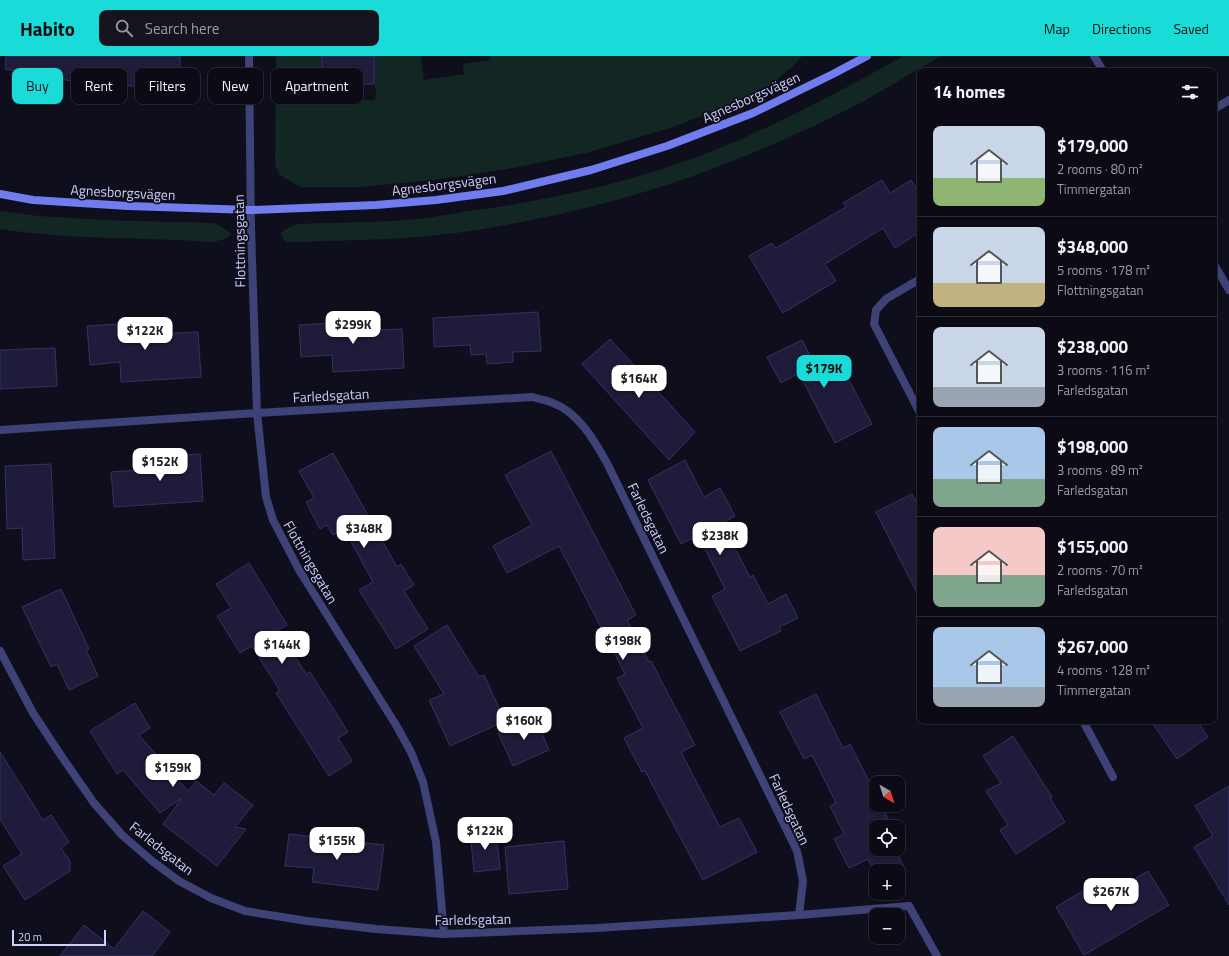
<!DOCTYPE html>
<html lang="en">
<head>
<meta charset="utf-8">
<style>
	:root { --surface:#0b0a15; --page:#14131e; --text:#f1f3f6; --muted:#9a9aa0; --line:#2b2b34; --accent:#19dbd8 }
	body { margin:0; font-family:"Titillium Web",sans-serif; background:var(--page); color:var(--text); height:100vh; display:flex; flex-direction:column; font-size:15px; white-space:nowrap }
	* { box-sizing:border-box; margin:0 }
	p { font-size:13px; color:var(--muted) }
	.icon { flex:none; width:22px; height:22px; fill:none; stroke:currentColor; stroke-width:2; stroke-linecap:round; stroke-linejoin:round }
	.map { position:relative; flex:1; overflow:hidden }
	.details { position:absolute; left:917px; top:12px; width:300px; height:656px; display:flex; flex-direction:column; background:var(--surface); border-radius:8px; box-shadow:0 1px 3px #0004,0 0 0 1px var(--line) }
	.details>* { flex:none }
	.top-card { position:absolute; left:12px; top:12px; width:380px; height:36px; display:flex; gap:8px }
	.needle { width:26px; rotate:141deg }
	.controls { position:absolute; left:869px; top:720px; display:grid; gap:8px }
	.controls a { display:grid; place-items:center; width:36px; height:36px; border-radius:8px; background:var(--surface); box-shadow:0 1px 3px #0004,0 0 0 1px var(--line); font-size:20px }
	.scale { position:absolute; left:12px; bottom:10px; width:94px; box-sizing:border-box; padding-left:4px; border:2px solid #cfcffa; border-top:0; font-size:11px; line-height:14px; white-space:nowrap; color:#cfcffa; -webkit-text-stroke:3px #0f0e1c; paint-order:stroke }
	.price { position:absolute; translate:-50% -34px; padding:0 9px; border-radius:8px; background:#fff; color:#222; font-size:13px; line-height:26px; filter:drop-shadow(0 1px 2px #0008) }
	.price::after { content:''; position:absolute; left:50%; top:24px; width:12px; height:9px; margin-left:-6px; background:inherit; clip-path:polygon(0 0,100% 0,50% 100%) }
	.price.on { background:var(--accent); color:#111 }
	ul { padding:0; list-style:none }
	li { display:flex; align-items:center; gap:12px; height:100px; padding:0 16px }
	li+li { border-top:1px solid var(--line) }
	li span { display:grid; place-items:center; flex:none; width:112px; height:80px; border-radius:8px; color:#555 }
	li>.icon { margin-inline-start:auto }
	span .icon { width:48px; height:48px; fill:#fffc; stroke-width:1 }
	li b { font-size:17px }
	h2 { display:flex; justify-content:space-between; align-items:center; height:48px; padding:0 16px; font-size:17px }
	.pill { padding:0 14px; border-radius:8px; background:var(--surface); box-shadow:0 1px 3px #0004,0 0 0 1px var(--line); font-size:14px; line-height:36px }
	.pill.on { background:var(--accent); color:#111 }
	header { display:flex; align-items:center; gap:24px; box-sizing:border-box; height:56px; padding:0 20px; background:var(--accent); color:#111 }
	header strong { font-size:19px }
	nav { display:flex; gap:22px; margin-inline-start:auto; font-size:14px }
	.search { width:280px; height:36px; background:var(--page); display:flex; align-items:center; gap:10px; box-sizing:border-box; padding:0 14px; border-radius:8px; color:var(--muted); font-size:15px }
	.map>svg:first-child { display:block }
</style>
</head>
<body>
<header>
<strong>Habito</strong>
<div class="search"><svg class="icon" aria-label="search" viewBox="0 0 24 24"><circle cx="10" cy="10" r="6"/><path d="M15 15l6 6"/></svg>Search here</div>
<nav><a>Map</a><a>Directions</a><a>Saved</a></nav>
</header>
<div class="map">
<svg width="1229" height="900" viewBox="0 0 1229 900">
	<rect width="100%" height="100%" fill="#0f0e1c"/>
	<path fill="#122623" d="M276,0h46l1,35 14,1 6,8h32l1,-10 -2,-6v-28h47l3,24 40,-6 -1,-10 27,-4v-4h312l-8,9 -27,23 -36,17 -61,23 -84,25 -73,15 -78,12 -75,7h-60l-20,-12 -5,-10z
		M903,0h38c-26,15 -52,31 -79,46 -44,23 -90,44 -137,62 -86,34 -178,56 -269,69 -52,7 -105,7 -157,9h-13l-4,-5 -1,-4 7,-5 9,-4c37,-2 73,-1 109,-4 19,-1 38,-5 57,-8 81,-11 163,-28 239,-57 70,-27 136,-62 201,-99z
		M0,155l39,5 64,4 110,3 6,2 13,9 -7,5 -12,3c-71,-5 -143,-2 -213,-13z"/>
	<path fill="#1f1c3b" stroke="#353165" d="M6,0h174v30h-65v-6l-43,1 -67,-12z
		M322,0h52v28l-51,1z
		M882,124l8,13 21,-13 9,14v38l-25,16 -12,-20 -58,36 11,17 -53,32 -34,-57 23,-13 4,5 70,-41 -3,-4z
		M356,256l2,19 44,-2 2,39 -71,4 -1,-17 -31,2 -2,-32 32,-2 -1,-10z
		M538,256l3,39 -28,1v10l-26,2 -1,-10 -15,1 -1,-10 -36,2 -1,-29z
		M152,263l1,15 45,-2 3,45 -80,5 -1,-20 -30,3 -3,-39 31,-2v-3z
		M610,283l85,93 -26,28 -87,-96z
		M802,284l13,25 -14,7 35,-17 36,69 -37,19 -36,-70 -18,10 -14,-26z
		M55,292l2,38 -57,3v-39z
		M551,395l85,164 -9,5 22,42 2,-1 44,84 -14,7 39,75 19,-9 18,34 -54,28 -58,-109 -3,1 -18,-34 19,-10 -26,-50 8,-4 -66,-128 -52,27 -14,-27 39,-21 -27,-50z
		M333,397l64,114 4,-3 13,21 -10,6 24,38 -32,20 -37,-59 14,-8 -29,-53 -11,6 -6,-10 -7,4 -14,-27 8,-4 -15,-27z
		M200,398l3,47 -89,6 -3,-35 28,-2 -1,-12z
		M685,404l19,37 16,-9 15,28 -13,7 28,54 3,-2 15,29 18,-10 12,24 -19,9 2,4 -41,20 -28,-55 13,-7 -27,-54 -17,9 -33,-64z
		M51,408l4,94 -32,2 -1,-32 -15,1 -2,-63z
		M912,438l8,15v90l-44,-87z
		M249,507l38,62 -9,5 28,44 4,-2 38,60 -10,6 14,23 -23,15 -53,-83 4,-2 -28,-45 -12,7 -23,-37 14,-8 -15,-24z
		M61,533l28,60 -3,1 12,26 -29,14 -12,-26 -6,3 -29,-60z
		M447,569l32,52 5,-2 21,46 -55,25 -21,-46 15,-6 -30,-48z
		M816,638l27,54 7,-4 26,51v10h5l11,22h-16v22h19l11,22h-32l-6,-12 -19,9 -15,-29 10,-5 -14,-28 6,-3 -24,-48 -8,4 -24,-47z
		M135,647l15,25 -11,7 49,56 8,-10 18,14 10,-12 29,22 -18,22 11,2 -29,37 -54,-42 19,-26 -22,15 -37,-43 -6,4 -27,-43z
		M535,661l14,33 -36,16 -15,-33z
		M1151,665h46l11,16 -31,22z
		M1013,680l39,61 -2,1 15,24 -49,32 -16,-24 8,-5 -22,-34 15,-8 -18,-27z
		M0,696l43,68 8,-5 18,27 -8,6 9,13v10l-45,29 -22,-34 19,-12 -22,-35z
		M1229,730v119l-35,-58 19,-11 -18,-30z
		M496,774l4,39 -26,3 -4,-40z
		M289,778l95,11 -6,45 -66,-8 2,-14 -29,-2z
		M564,785l4,48 -59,5 -4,-47z
		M1148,815l21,34 -85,50 -28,-48 30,-18 9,14z
		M143,855l27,21 -18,24h-92l24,-31 30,24z"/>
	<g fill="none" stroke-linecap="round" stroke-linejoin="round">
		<path stroke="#3e4276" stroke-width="8" d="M1214,53l15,-9
			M909,850l28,50"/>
		<path stroke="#3e4276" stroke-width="8" d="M249,0l2,172 6,185 9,84 7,23 26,50 97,155 15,27 12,30 13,60 8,92
			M1094,0l9,15
			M1214,208l15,26
			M920,223l-34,20 -10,11 -2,14 46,89
			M0,374l257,-17 275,-16c7,2 15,3 21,6 26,10 41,37 54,60l190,388 6,30 -4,34 -202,13 -153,6 -68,-5 -69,-8 -62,-10 -34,-13 -32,-17 -27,-20 -30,-26 -28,-32 -32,-46 -29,-44 -33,-62
			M1083,665l30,56
			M799,859l110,-9"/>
		<path stroke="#717cef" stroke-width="8" d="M0,138l33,6 95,6 123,4 125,-5 60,-5 67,-9 88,-21 76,-24 86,-33 80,-39 34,-18"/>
	</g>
	<g text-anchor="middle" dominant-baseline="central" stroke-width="3.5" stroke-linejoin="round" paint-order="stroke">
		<g font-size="14" fill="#cfcffa" stroke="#0f0e1c">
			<text transform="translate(751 41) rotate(-24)">Agnesborgsvägen</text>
			<text transform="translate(444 128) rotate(-7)">Agnesborgsvägen</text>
			<text transform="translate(123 136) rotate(3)">Agnesborgsvägen</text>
			<text transform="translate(239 185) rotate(-91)">Flottningsgatan</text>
			<text transform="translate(331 339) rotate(-3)">Farledsgatan</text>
			<text transform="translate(649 462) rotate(64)">Farledsgatan</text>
			<text transform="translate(311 506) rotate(60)">Flottningsgatan</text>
			<text transform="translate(790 753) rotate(65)">Farledsgatan</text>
			<text transform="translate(162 792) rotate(38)">Farledsgatan</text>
			<text transform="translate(473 863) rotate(-1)">Farledsgatan</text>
		</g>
	</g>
</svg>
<div class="controls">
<a><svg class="needle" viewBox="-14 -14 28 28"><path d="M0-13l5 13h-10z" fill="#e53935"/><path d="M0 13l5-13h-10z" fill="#9a9aa0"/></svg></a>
<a><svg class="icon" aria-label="locate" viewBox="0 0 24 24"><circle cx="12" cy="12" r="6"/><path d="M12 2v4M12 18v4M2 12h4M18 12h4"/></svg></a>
<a>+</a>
<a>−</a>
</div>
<div class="scale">20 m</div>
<b class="price" style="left:353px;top:289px">$299K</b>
<b class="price" style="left:145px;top:295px">$122K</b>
<b class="price on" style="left:824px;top:333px">$179K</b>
<b class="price" style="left:639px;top:343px">$164K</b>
<b class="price" style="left:160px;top:426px">$152K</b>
<b class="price" style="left:364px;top:493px">$348K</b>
<b class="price" style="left:720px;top:500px">$238K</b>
<b class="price" style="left:623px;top:605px">$198K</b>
<b class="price" style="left:282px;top:609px">$144K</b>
<b class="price" style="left:524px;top:685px">$160K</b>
<b class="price" style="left:173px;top:732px">$159K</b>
<b class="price" style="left:485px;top:795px">$122K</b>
<b class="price" style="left:337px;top:805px">$155K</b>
<b class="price" style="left:1111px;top:856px">$267K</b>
<div class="top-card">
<a class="pill on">Buy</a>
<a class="pill">Rent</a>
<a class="pill">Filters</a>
<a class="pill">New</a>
<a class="pill">Apartment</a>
</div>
<section class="details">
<h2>14 homes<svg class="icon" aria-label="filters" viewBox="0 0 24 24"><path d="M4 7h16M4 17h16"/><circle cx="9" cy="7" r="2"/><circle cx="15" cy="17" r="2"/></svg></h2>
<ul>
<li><span style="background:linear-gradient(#c9d6e8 65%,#8fb573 0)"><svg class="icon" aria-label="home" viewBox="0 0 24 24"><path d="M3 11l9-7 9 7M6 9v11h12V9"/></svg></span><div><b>$179,000</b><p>2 rooms · 80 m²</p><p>Timmergatan</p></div></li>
<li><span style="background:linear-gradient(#c9d6e8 70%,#c2b280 0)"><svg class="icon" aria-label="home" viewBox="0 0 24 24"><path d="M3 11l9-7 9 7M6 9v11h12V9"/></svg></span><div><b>$348,000</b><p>5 rooms · 178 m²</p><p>Flottningsgatan</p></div></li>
<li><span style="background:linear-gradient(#c9d6e8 75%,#9aa5b1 0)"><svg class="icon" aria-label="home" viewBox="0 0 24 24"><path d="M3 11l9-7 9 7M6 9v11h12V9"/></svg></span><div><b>$238,000</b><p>3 rooms · 116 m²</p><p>Farledsgatan</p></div></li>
<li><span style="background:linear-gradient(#a9c7e8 65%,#7fa58c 0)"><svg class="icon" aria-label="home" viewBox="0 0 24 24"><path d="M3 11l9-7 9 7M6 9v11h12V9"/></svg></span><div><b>$198,000</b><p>3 rooms · 89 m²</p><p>Farledsgatan</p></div></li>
<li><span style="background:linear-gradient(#f6c9c9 60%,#7fa58c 0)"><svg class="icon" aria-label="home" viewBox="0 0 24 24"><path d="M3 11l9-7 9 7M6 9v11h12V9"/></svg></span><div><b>$155,000</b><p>2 rooms · 70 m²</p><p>Farledsgatan</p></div></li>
<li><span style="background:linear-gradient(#a9c7e8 75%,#9aa5b1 0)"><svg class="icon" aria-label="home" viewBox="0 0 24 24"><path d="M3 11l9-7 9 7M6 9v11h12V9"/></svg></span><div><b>$267,000</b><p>4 rooms · 128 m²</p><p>Timmergatan</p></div></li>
</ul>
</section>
</div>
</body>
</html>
